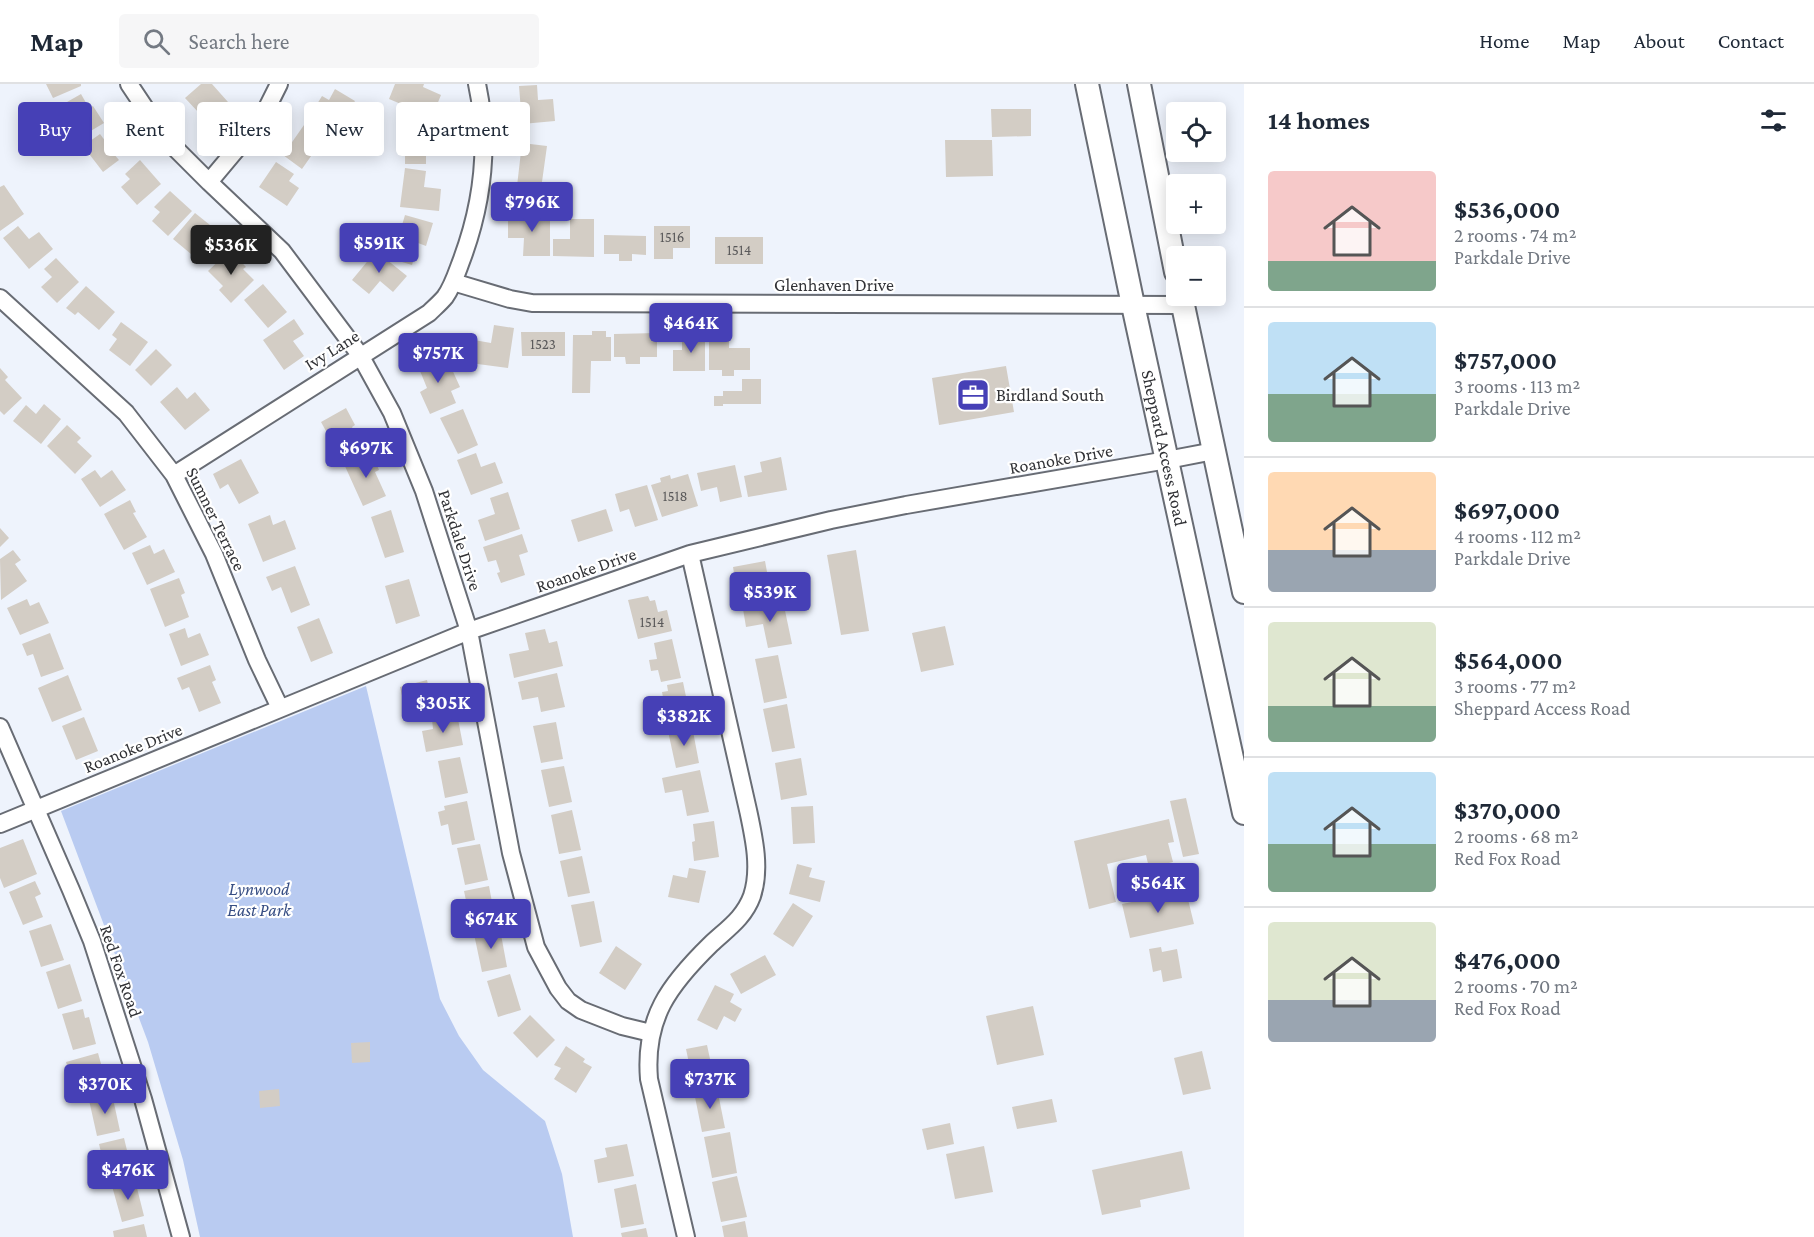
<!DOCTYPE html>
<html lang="en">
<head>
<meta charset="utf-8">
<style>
	:root { --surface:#fff; --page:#f6f6f7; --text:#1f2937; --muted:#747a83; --line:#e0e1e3; --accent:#4640b6 }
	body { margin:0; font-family:"Crimson Pro",serif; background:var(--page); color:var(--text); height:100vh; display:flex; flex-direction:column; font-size:22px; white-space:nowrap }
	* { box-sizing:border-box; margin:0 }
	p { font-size:20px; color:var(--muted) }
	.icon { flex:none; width:33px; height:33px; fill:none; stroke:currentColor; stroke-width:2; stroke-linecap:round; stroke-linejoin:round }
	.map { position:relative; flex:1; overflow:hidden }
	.drawer { display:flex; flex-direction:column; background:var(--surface); width:570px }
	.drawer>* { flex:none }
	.guide { position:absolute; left:18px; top:18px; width:570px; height:54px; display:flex; gap:12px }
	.fabs { position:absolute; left:1166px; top:18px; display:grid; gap:12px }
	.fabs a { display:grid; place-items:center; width:60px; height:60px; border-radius:6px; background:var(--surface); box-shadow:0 3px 15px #0003; font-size:30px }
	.price { position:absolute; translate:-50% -51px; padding:0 14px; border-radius:6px; background:var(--accent); color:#fff; font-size:20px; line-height:39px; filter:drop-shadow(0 2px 3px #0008) }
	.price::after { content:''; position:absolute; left:50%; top:36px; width:18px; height:14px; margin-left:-9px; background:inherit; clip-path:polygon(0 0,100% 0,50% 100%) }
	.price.current { background:#222; color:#fff }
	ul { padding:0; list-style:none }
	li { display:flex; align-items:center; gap:18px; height:150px; padding:0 24px }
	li+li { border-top:2px solid var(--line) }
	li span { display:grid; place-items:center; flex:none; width:168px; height:120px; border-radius:6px; color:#555 }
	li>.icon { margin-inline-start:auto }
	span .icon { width:72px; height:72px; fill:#fffc; stroke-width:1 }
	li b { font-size:26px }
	h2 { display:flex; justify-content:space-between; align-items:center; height:72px; padding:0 24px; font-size:26px }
	.chip { padding:0 21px; border-radius:6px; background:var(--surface); box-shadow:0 3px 15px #0003; font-size:21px; line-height:54px }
	.chip.current { background:var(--accent); color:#fff }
	header { display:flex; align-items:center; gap:36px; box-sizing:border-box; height:84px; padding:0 30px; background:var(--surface); border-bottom:2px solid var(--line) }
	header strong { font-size:28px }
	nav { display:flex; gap:33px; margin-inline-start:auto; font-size:21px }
	.search { width:420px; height:54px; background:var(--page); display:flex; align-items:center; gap:15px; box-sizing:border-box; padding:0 21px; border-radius:6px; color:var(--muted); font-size:22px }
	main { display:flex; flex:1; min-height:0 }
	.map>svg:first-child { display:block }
</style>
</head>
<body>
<header>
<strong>Map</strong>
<div class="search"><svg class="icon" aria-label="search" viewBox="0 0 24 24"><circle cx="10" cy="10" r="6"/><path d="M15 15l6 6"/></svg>Search here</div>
<nav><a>Home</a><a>Map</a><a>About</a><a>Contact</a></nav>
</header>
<main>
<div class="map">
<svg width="1244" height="1153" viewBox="0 0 1244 1153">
	<rect width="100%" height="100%" fill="#eef3fc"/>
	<path fill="#b9cbf1" d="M366,602l74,313 19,37 24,34 62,51 17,53 11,63h-373l-17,-77 -35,-118 -87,-231z"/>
	<path fill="#d3cdc5" d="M46,0h35v2l-28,12z
		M201,0h11l24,27 -18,16 -15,-17 -4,3 -14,-15z
		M395,0h29l-1,3 18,8 -9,22 -43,-18z
		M537,1l1,15 15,-1 2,22 -33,3 -3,-38z
		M335,5l20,12 -13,22 7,4 -6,10 -34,-20 13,-21 7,4z
		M81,10l8,14 4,-2 11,17 -25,15 -19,-32z
		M991,25h40v27l-39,1z
		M405,39h40v20h-19v21h-21z
		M304,41l19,14 -21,30 -19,-14z
		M100,50l6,8 8,-7 9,11 -10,7 6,7 -16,12 -20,-26z
		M945,56h47l1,36 -47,1z
		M522,59l25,3 -6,43 -24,-3z
		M140,76l21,24 -24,21 -16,-18 9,-8 -5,-5z
		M276,78l18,12 -5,7 10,7 -12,18 -28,-19z
		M405,84l21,3 -2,16 17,2 -2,22 -39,-4z
		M4,101l20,29 -24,17v-44z
		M170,107l22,20 -24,25 -16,-15 8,-9 -6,-5z
		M195,129l25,20 -10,12 -6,-5 -13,14 -18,-15z
		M405,131l28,8 -7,23 -8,-3 -6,22 -20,-6z
		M508,131h42v41h-27l1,-18h-16z
		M570,135h24v38l-41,-1v-17h17z
		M18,142l11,13 10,-7 14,17 -24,20 -26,-31z
		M654,142h36v22h-17v11h-19z
		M604,151l42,1v19l-14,-1v7h-13v-7h-15z
		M715,153h48v27h-48z
		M230,166l16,17 -3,2 11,11 -23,23 -12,-13 4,-4 -15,-15z
		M376,167l31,25 -14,16 -13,-11 -11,13 -17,-14z
		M56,174l23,24 -22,21 -16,-16 11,-10 -8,-8z
		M263,200l24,28 -19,16 -24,-28z
		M86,202l29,26 -16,18 -21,-18 -3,3 -9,-7z
		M294,235l10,15 -11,7 11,15 -20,14 -21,-30z
		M121,238l27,20 -18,24 -21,-16 8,-11 -5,-4z
		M494,241l20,3 -6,40 -38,-5 4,-23 17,3z
		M709,242l20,1v21h21v22h-16v6h-12v-6h-13z
		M592,247h14v6h5v24h-20l-1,32h-18l1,-58h19z
		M521,248h44v24h-43z
		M657,249v24h-17v7h-14l-1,-7h-11v-23z
		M682,251h23v36h-32v-21h9z
		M156,265l16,16 -21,21 -16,-16z
		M445,270l15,33 -9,4 5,12 -26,11 -10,-22 7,-4 -9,-22z
		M1006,282l8,46 -75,13 -7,-47z
		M0,284l8,9 -3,3 17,18 -18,17 -4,-4z
		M742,295h19v25h-38v2h-9v-10h9v-5h19z
		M177,303l10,12 8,-7 15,18 -25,20 -25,-28z
		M44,320l17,15 -20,25 -28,-23 13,-16 10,9z
		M346,324l9,17 -3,2 9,18 -20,11 -4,-8 4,-2 -4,-7 -5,3 -11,-20z
		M463,325l15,36 -20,9 -18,-36z
		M67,341l14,13 -4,4 15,14 -17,18 -28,-28z
		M372,368l7,18 -4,2 11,24 -23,10 -19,-42z
		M476,369l5,14 14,-5 8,21 -32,12 -14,-35z
		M781,373l6,33 -39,7 -4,-21 18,-4 -2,-10z
		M241,375l18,34 -20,11 -11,-20 -8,5 -7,-15z
		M735,381l7,32 -22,5 -3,-15 -16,4 -4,-18z
		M95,386l6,8 11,-8 14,20 -26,17 -19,-28z
		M688,390l10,32 -36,11 -11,-32 10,-3 -1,-4 10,-3 1,4z
		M647,401l11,35 -23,7 -6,-18 -9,3 -5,-18z
		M508,408l12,37 -35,12 -7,-21 17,-6 -5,-16z
		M130,416l6,12 -3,1 14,24 -23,13 -20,-36z
		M606,425l7,22 -35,11 -7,-22z
		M391,426l13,42 -19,6 -14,-41z
		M270,431l3,10 12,-5 11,29 -33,13 -15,-38z
		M0,444l9,10 -9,9z
		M522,450l6,18 -9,3 6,20 -24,8 -4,-10 3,-1 -4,-12 -8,2 -5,-15z
		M150,461l4,9 10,-5 11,23 -28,13 -15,-32z
		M13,466l8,10 -6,4 12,17 -26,19 -1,-41z
		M856,466l13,81 -28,4 -14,-80z
		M765,477l7,38 -27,5 -5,-26 -5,1 -2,-12z
		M295,482l15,39 -19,8 -10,-26 -9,4 -6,-14z
		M179,494l6,15 -4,2 8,22 -24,10 -15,-38z
		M409,495l11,37 -24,8 -11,-38z
		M648,512l2,5 5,-1 3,12 9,-2 5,21 -34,8 -10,-39z
		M27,515l3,7 9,-4 10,21 -29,12 -13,-27z
		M783,517l9,43 -24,4 -5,-24 -17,3 -3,-18z
		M319,534l14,35 -22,9 -14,-35z
		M945,542l9,39 -33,7 -9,-39z
		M185,544l3,10 12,-5 9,22 -28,11 -12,-32z
		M545,545l4,14 8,-2 6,25 -49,12 -5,-24 20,-4 -4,-17z
		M50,549l14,36 -23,8 -8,-23 -6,2 -5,-12z
		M672,555l9,39 -20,4 -3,-12 -7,1 -2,-11 8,-1 -3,-16z
		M778,571l9,43 -23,5 -9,-44z
		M210,581l6,15 -4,2 9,21 -22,9 -10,-25 -7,3 -5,-12z
		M557,589l8,34 -24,5 -3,-15 -16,3 -4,-18z
		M68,591l14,35 -30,12 -14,-34z
		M427,596l2,9 16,-4 6,23 -44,10 -7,-31z
		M683,598l7,34 -17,4 -3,-13 -5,1 -3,-16 6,-1 -1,-6z
		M787,620l8,44 -23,4 -9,-43z
		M457,630l6,31 -37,7 -4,-21 11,-2 -1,-10z
		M84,633l14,34 -22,9 -14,-34z
		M556,638l7,37 -22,4 -8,-37z
		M692,642l7,37 -23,5 -8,-37z
		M460,673l8,36 -23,5 -7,-37z
		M801,674l6,37 -26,5 -6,-37z
		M564,682l8,36 -23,5 -8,-37z
		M700,686l9,42 -22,4 -5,-26 -17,3 -3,-15z
		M1186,714l13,56 -16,3 -13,-56z
		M467,717l8,39 -23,5 -4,-21 -7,2 -3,-14 7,-2 -1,-4z
		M813,722l2,37 -22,1 -2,-37z
		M572,726l9,40 -22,4 -8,-39z
		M1169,735l5,23 -6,1 5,19 -24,6 -3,-13 -39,9 9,38 -27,7 -15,-68z
		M714,737l5,36 -25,4 -2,-19 3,-1 -2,-17z
		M23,755l14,35 -33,14 -4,-10v-30z
		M480,760l8,36 -23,5 -8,-37z
		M582,772l8,37 -22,4 -8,-36z
		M797,780l15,4 -3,9 16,4 -5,21 -31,-8z
		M689,784l17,3 -7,32 -31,-6 5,-22 14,3z
		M35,797l6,13 -6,3 8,20 -20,8 -14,-33z
		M489,802l7,38 -24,5 -8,-38z
		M1186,807l8,33 -64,14 -8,-34z
		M594,817l8,41 -22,5 -9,-42z
		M793,819l20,13 -20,31 -20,-13z
		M51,840l13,36 -23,7 -12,-36z
		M500,845l7,38 -25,5 -8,-38z
		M616,862l26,18 -17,26 -26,-17z
		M1161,863l1,5 15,-3 5,29 -19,4 -2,-12 -8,2 -4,-23z
		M765,871l11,20 -35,19 -11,-20z
		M70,880l12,37 -24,8 -12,-37z
		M510,890l11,36 -23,7 -11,-36z
		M715,901l19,9 -4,8 12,7 -7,13 -11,-6 -7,14 -20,-10z
		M1033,922l11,49 -47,10 -11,-49z
		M83,925l2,9 4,-1 7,27 -23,6 -11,-36z
		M530,931l25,25 -18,18 -24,-25z
		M370,958v20l-18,1 -1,-20z
		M707,961l8,37 -21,5 -8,-38z
		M566,962l19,13 -2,3 9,5 -16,26 -22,-14 7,-11 -7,-3z
		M1202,967l9,38 -28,6 -9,-37z
		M98,969l7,25 -18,5 2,7 -14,4 -9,-32z
		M717,1004l8,40 -23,4 -8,-40z
		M279,1005l1,17 -20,2 -1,-17z
		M112,1010l8,37 -23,5 -8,-36z
		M1052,1015l5,23 -40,7 -5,-22z
		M950,1039l4,21 -27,6 -5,-21z
		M730,1048l7,41 -25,5 -8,-41z
		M124,1054l9,37 -25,6 -9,-37z
		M627,1060l7,32 -36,7 -4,-23 13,-3 -2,-9z
		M984,1062l9,46 -38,7 -9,-45z
		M1182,1067l8,38 -50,11 1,7 -39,8 -10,-45z
		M737,1092l10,41 -26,5 -9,-40z
		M135,1096l9,36 -22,6 -10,-36z
		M636,1100l8,40 -23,4 -7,-39z
		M745,1137l3,16h-24l-2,-11z
		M144,1140l3,13h-33l-1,-6z
		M646,1144l2,9h-26l-1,-4z"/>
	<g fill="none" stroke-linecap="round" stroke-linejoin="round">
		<defs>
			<path id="minor" d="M129,0l36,54 44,44 73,69 78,104 32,58 32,78 45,140 42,222 25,94 22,41 10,13 13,9 41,16 29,7
				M209,98l52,-62 18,-36
				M453,198l57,17 22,4 650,2
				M0,214l126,115 48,62 40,79 43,106 23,48
				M174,391l255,-162c5,-5 11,-10 16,-16 8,-11 12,-25 17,-38 21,-57 28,-115 15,-175
				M0,643l71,163 21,51 51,158 38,138
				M0,740l469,-193 221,-77 141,-34 75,-15 261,-45 47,-9
				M686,1153l-37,-158c-5,-61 20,-94 62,-135 16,-15 33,-26 41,-48 9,-27 2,-58 -4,-86l-58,-256"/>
			<g id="secondary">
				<path id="s1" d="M1087,0l46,221 111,508"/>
				<path d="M1139,0l37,188"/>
				<path d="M1181,212l63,296"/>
			</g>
		</defs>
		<use href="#minor" stroke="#686c74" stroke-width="20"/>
		<use href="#secondary" stroke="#686c74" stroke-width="26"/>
		<use href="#minor" stroke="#fff" stroke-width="16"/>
		<use href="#secondary" stroke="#fff" stroke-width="22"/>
	</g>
	<defs>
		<symbol id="office-square" viewBox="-11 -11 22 22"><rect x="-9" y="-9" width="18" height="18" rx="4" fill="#4640b6" stroke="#fff"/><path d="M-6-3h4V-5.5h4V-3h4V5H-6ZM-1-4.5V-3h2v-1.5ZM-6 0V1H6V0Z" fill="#fff"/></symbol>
	</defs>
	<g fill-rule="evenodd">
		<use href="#office-square" x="954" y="292" width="38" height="38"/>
	</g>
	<g text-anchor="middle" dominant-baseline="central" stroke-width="4.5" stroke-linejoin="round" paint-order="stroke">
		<g font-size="15" fill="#5a595a">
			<text x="672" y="153">1516</text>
			<text x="739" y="166">1514</text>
			<text x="543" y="260">1523</text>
			<text x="675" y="412">1518</text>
			<text x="652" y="538">1514</text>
		</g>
		<g font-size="18" fill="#313236" stroke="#fff">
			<text x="834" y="201">Glenhaven Drive</text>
			<text transform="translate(332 266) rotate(-32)">Ivy Lane</text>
			<text stroke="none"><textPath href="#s1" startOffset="372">Sheppard Access Road</textPath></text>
			<text transform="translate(1061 375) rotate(-10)">Roanoke Drive</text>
			<text transform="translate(216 435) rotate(64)">Sumner Terrace</text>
			<text transform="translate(460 456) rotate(72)">Parkdale Drive</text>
			<text transform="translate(586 486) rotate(-19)">Roanoke Drive</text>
			<text transform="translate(133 664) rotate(-22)">Roanoke Drive</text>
			<text transform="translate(121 887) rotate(71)">Red Fox Road</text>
		</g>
		<g font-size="18" fill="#313236" stroke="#fff" text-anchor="start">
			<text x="996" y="311">Birdland South</text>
		</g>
		<g font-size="18" font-style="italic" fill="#374e84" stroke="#fff">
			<text x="259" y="805">Lynwood<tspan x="259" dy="21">East Park</tspan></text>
		</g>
	</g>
</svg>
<div class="fabs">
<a><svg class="icon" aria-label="locate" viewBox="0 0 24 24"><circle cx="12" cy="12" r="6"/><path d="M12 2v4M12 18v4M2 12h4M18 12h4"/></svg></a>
<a>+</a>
<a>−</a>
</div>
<b class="price" style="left:532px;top:149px">$796K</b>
<b class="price" style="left:379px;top:190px">$591K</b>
<b class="price current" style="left:231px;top:192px">$536K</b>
<b class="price" style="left:691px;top:270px">$464K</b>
<b class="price" style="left:438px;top:300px">$757K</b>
<b class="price" style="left:366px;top:395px">$697K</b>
<b class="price" style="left:770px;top:539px">$539K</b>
<b class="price" style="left:443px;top:650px">$305K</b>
<b class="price" style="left:684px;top:663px">$382K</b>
<b class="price" style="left:1158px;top:830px">$564K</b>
<b class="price" style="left:491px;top:866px">$674K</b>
<b class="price" style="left:710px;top:1026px">$737K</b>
<b class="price" style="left:105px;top:1031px">$370K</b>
<b class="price" style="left:128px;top:1117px">$476K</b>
<div class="guide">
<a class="chip current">Buy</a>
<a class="chip">Rent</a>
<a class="chip">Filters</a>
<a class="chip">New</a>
<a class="chip">Apartment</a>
</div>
</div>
<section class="drawer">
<h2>14 homes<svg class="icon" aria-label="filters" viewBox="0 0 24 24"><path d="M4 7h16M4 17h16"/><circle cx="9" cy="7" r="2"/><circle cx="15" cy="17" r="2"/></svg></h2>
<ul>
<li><span style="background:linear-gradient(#f6c9c9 75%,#7fa58c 0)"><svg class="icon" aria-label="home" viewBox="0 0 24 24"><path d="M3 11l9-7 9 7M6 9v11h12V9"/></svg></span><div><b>$536,000</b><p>2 rooms · 74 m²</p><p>Parkdale Drive</p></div></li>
<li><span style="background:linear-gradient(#bfe0f5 60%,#7fa58c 0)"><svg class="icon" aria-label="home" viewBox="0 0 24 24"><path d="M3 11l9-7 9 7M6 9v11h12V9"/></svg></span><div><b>$757,000</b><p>3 rooms · 113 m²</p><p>Parkdale Drive</p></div></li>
<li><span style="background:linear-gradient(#ffd9b3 65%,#9aa5b1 0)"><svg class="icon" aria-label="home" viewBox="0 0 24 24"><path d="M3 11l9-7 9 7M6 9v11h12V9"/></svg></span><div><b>$697,000</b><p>4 rooms · 112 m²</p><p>Parkdale Drive</p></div></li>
<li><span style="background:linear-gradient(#dfe7d0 70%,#7fa58c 0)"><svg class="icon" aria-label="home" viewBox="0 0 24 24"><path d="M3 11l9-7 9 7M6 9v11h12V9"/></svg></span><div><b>$564,000</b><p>3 rooms · 77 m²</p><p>Sheppard Access Road</p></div></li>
<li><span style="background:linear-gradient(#bfe0f5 60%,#7fa58c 0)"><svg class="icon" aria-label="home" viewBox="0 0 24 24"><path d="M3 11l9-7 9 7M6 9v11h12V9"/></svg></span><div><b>$370,000</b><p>2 rooms · 68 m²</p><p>Red Fox Road</p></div></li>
<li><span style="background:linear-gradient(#dfe7d0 65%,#9aa5b1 0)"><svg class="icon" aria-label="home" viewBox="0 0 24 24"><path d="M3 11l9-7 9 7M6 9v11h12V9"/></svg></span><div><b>$476,000</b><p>2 rooms · 70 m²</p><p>Red Fox Road</p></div></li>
</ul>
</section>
</main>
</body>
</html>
